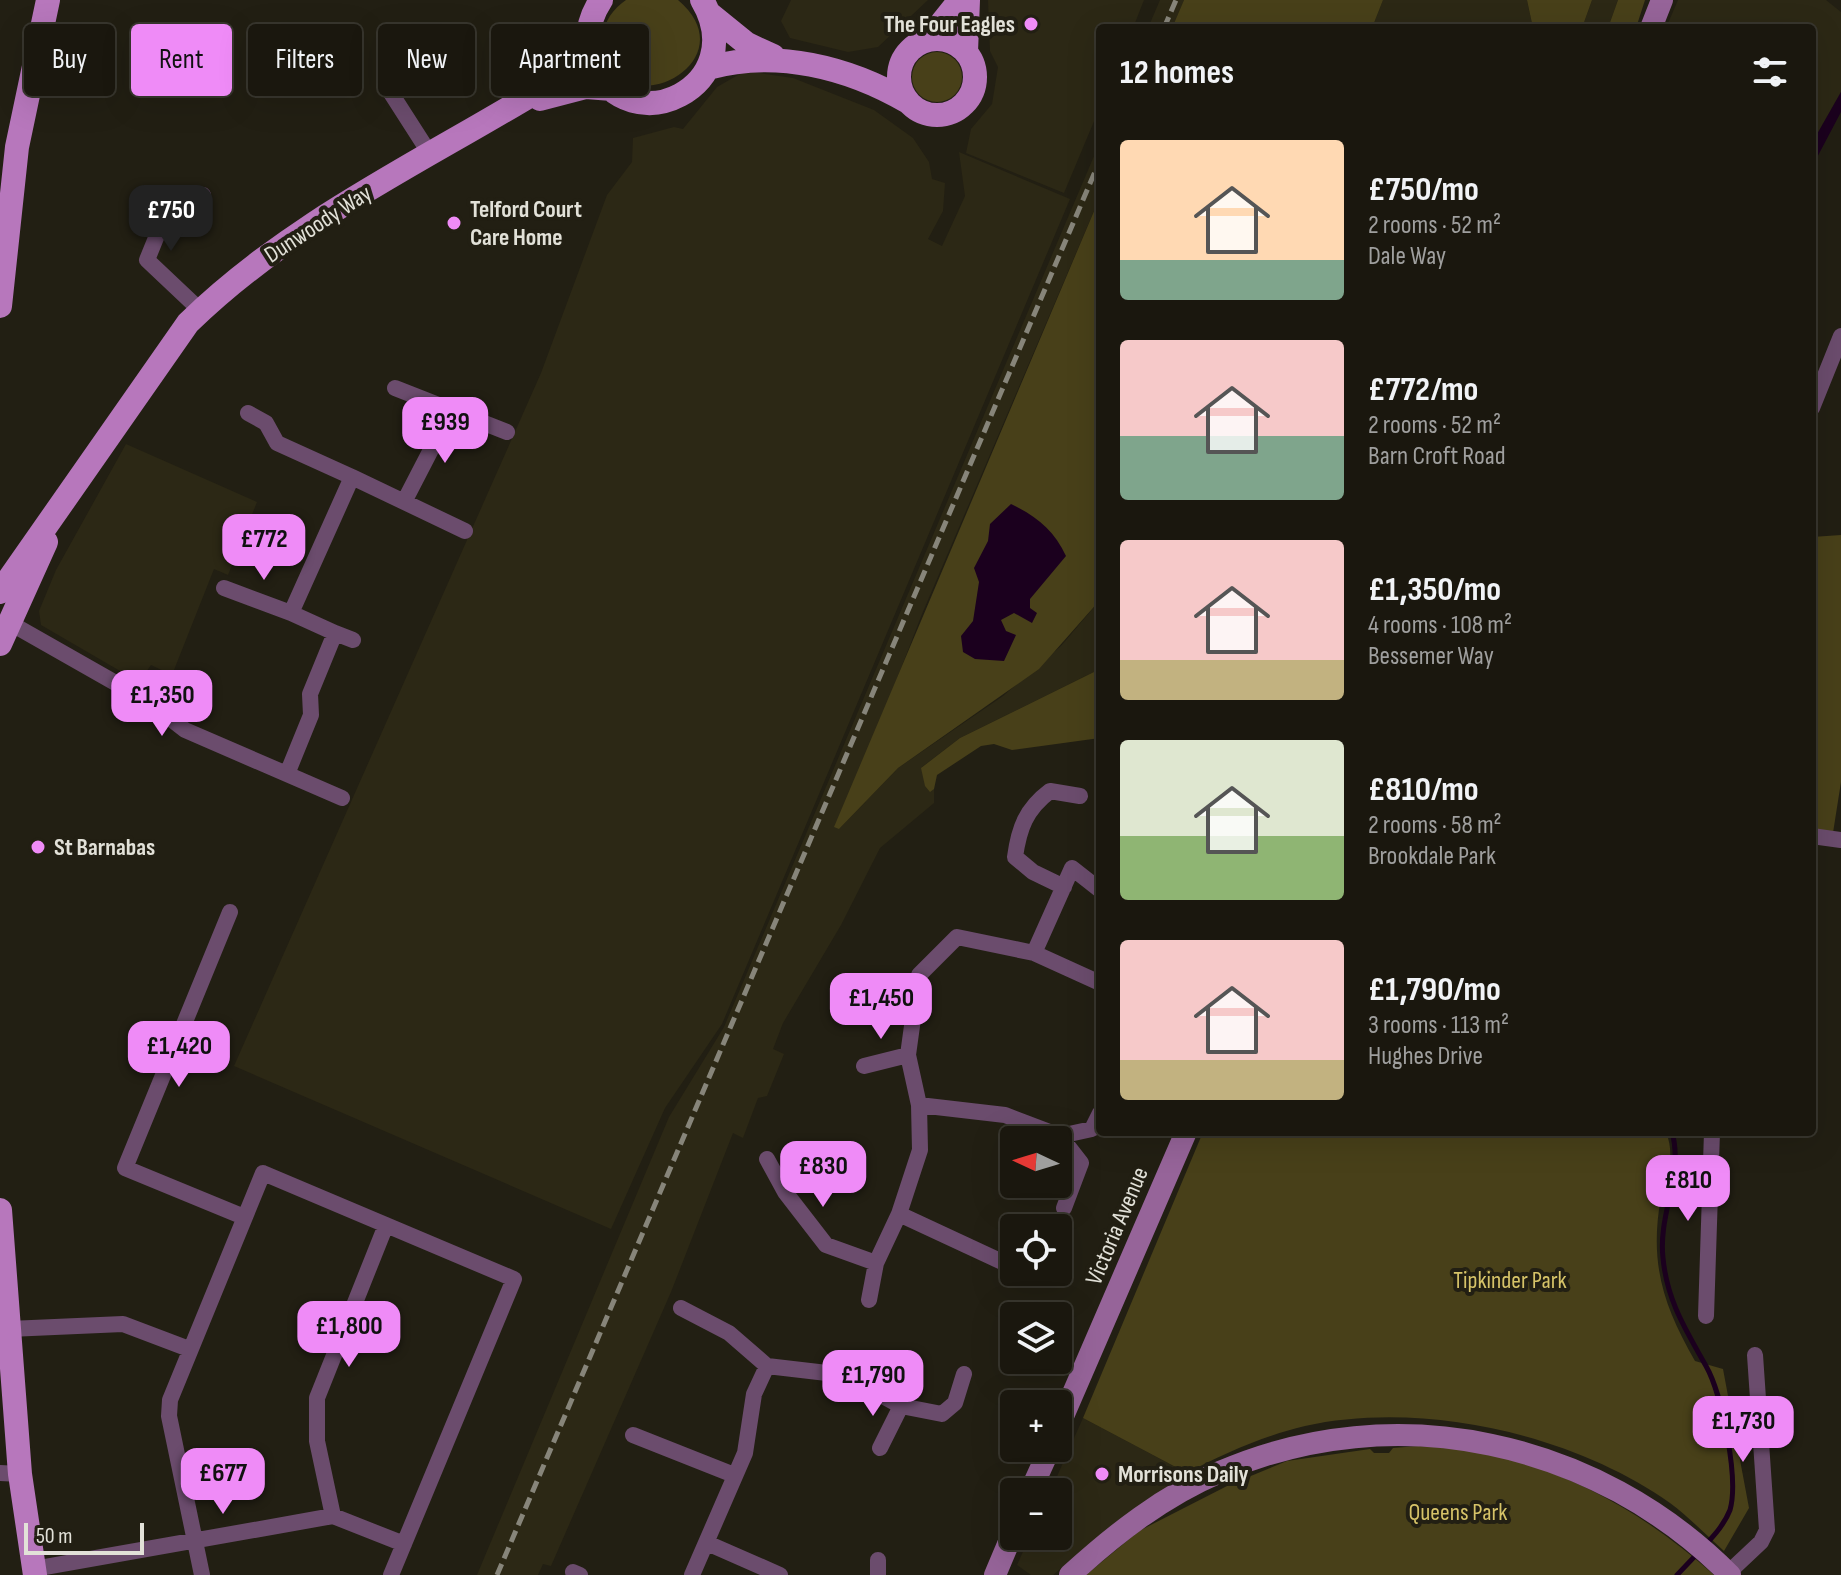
<!DOCTYPE html>
<html lang="en">
<head>
<meta charset="utf-8">
<style>
	:root { --surface:#1a170e; --page:#27241c; --text:#f1f3f6; --muted:#9f9f9e; --line:#38362e; --accent:#ef8bf7 }
	body { margin:0; font-family:"Sofia Sans Condensed",sans-serif; background:var(--page); color:var(--text); height:100vh; display:flex; flex-direction:column; font-size:30px; white-space:nowrap }
	* { box-sizing:border-box; margin:0 }
	p { font-size:26px; color:var(--muted) }
	.icon { flex:none; width:44px; height:44px; fill:none; stroke:currentColor; stroke-width:2; stroke-linecap:round; stroke-linejoin:round }
	.map { position:relative; flex:1; overflow:hidden }
	.side { position:absolute; left:1096px; top:24px; width:720px; height:1112px; display:flex; flex-direction:column; background:var(--surface); border-radius:8px; box-shadow:0 8px 32px #0002,0 0 0 2px var(--line) }
	.side>* { flex:none }
	.top-card { position:absolute; left:24px; top:24px; width:760px; height:72px; display:flex; gap:16px }
	.needle { width:52px; rotate:274deg }
	.controls { position:absolute; left:1000px; top:1126px; display:grid; gap:16px }
	.controls a { display:grid; place-items:center; width:72px; height:72px; border-radius:8px; background:var(--surface); box-shadow:0 8px 32px #0002,0 0 0 2px var(--line); font-size:40px }
	.scale { position:absolute; left:24px; bottom:20px; width:120px; box-sizing:border-box; padding-left:8px; border:4px solid #e2e1d8; border-top:0; font-size:22px; line-height:28px; white-space:nowrap; color:#e2e1d8; -webkit-text-stroke:6px #221f13; paint-order:stroke }
	.price { position:absolute; translate:-50% -68px; padding:0 18px; border-radius:16px; background:var(--accent); color:#111; font-size:26px; line-height:52px; filter:drop-shadow(0 2px 4px #0008) }
	.price::after { content:''; position:absolute; left:50%; top:48px; width:24px; height:18px; margin-left:-12px; background:inherit; clip-path:polygon(0 0,100% 0,50% 100%) }
	.price.selected { background:#222; color:#fff }
	ul { padding:0; list-style:none }
	li { display:flex; align-items:center; gap:24px; height:200px; padding:0 24px }
	li span { display:grid; place-items:center; flex:none; width:224px; height:160px; border-radius:8px; color:#555 }
	li>.icon { margin-inline-start:auto }
	span .icon { width:96px; height:96px; fill:#fffc; stroke-width:1 }
	li b { font-size:34px }
	h2 { display:flex; justify-content:space-between; align-items:center; height:96px; padding:0 24px; font-size:34px }
	.pill { padding:0 28px; border-radius:8px; background:var(--surface); box-shadow:0 8px 32px #0002,0 0 0 2px var(--line); font-size:28px; line-height:72px }
	.pill.selected { background:var(--accent); color:#111 }
	.map>svg:first-child { display:block }
</style>
</head>
<body>
<div class="map">
<svg width="1841" height="1575" viewBox="0 0 1841 1575">
	<rect width="100%" height="100%" fill="#221f13"/>
	<path fill="#2c2815" d="M791,0h137l-50,47 -30,5 -58,-14 -9,-17z
		M988,0h156l-11,28h-33v79l-36,86 -98,-40 5,-24 21,-25 6,-37 -8,-16z
		M1160,0h24l-12,28h-24z
		M1383,0h144l6,28h-161z
		M1592,0h26l-10,28h-26z
		M1678,0h148l15,12v80l-29,51v-115h-146z
		M745,71l48,7 81,32 39,28 16,24 3,17 13,4 -2,28 -15,28 14,7 23,-50 -6,-44 111,47 -348,825 -57,84 -54,121 -377,-163 307,-693 66,-178 25,-33 1,-24 41,-11 9,2 34,-42z
		M1100,142v55l-178,417 -83,215 59,-61 105,-72 58,-50 39,-46v69l-140,69 -38,29 12,22v14l-54,45 -39,77 -58,98 -10,26 11,5 -17,42 -9,2 -15,40 -10,-5 -62,159 -120,274 -8,-2 -5,11h-61l192,-458 55,-90z
		M126,444l131,58 -29,73 -14,-6 -42,106 -21,-10 -12,17 -98,-57 -2,-14 17,-41z
		M1083,1418l104,55 -78,55 -56,47h-22l-14,-10 13,-29h28v-44h-8z"/>
	<path fill="#484019" d="M626,0h52c76,65 -69,133 -74,41 -2,-18 8,-31 22,-41z
		M1184,0h199l-11,28h-200z
		M1527,0h65l-10,28h-49z
		M1618,0h27l-9,28h-28z
		M912 77a25 25 0 1 1 50 0a25 25 0 1 1-50 0Z
		M1100,197v403l-61,69 -141,99 -59,61 -5,-2z
		M1841,535v247l-9,57 -20,-3v-299z
		M1100,669v69l-88,12 -18,-6 -13,2 -44,29 -3,14 -4,3 -5,-6 -4,-18 39,-30z
		M1203,1132h463c10,26 0,40 -5,65 -12,66 2,108 34,164l28,8 26,139 -25,43c-17,-15 -35,-34 -54,-48 -97,-69 -248,-103 -365,-77 -42,10 -80,27 -118,47l-104,-55z
		M1418,1446c115,4 212,54 296,129h-628l53,-44 90,-46 58,-24 83,-12 4,4h15l4,-5z"/>
	<path fill="#1b001e" d="M1841,92v20l-29,55v-24z
		M1011,504c25,12 43,26 55,52l-36,43v9l7,5 -5,10 -18,-10 -13,7 5,11 10,4 -12,26 -29,-2 -12,-7 -2,-16 12,-15 6,-39 -5,-14 14,-27 2,-17z"/>
	<g fill="none" stroke-linecap="round" stroke-linejoin="round">
		<path stroke="#1b001e" stroke-width="5" d="M1672,1132c12,42 -14,82 -9,126 4,43 23,72 43,108 16,28 33,113 24,144 -5,13 -15,25 -25,35
			M1677,1575l19,-20"/>
		<path stroke="#6b4c6d" stroke-width="16" d="M389,90l41,64
			M201,311l-54,-51 13,-32 43,-33
			M395,388l112,44
			M1812,408l29,-72
			M248,413l18,10 11,20 75,34 -61,136 44,20 -25,61 1,21 -24,59
			M352,477l113,54
			M405,500l46,-89
			M224,588l67,25
			M10,623l139,79 36,28 157,68
			M335,633l18,7
			M1812,836l29,4
			M1064,887l-31,-15 -18,-15c4,-29 11,-48 35,-66l30,5
			M230,912l-105,256 119,49
			M1034,953l38,-85 28,22
			M864,1066l44,-11
			M919,1105l86,10 55,21 32,-7 8,-16
			M1060,1136l21,27 -17,45
			M767,1159l18,33 41,53 50,18
			M899,1214l114,53
			M869,1300l7,-37 23,-49 21,-64 -1,-45 -11,-50 11,-80 38,-38 77,16 66,30
			M681,1308l48,25 38,33
			M1706,1316l6,-184
			M9,1329l114,-5 66,25
			M633,1435l101,40
			M880,1448l21,-42
			M0,1473l20,1
			M333,1516l-16,-75v-43l69,-173
			M707,1543l73,32
			M878,1560v15
			M34,1569l299,-53 71,28
			M573,1572l7,3
			M1728,1573l33,-31 6,-12 -12,-175
			M202,1575l-33,-159 1,-16 93,-227 251,106 -123,296
			M692,1575l53,-122 9,-59 13,-28 77,9 57,31 41,8 13,-11 9,-29"/>
		<path stroke="#966499" stroke-width="22" d="M1651,28l11,-28
			M1058,1428l128,-296
			M1030,1492l20,-44
			M995,1575l19,-45
			M1070,1575c45,-41 93,-79 150,-103 175,-76 377,-31 510,103"/>
		<path stroke="#b777bc" stroke-width="24" d="M601,0c-13,20 -17,41 -8,64 36,82 160,22 109,-64
			M710,14l37,30 26,12
			M899 77a38 38 0 1 1 76 0a38 38 0 1 1-76 0Z
			M928,40l32,-40
			M966,52l2,-52
			M708,68c68,-19 140,-1 200,34
			M540,99l46,-12 26,2
			M0,306l17,-159 31,-147
			M0,592l188,-269c111,-108 249,-168 379,-250l14,-16 7,-23
			M0,644l46,-102
			M0,1210l20,264 15,101"/>
		<path stroke="#87857a" stroke-width="5" stroke-dasharray="12 6" stroke-linecap="butt" d="M1164,28l12,-28
			M497,1575l603,-1415"/>
	</g>
	<g fill="#ef8bf7" stroke="#221f13" stroke-width="3">
		<circle cx="1031" cy="24" r="8"/>
		<circle cx="454" cy="223" r="8"/>
		<circle cx="38" cy="847" r="8"/>
		<circle cx="1102" cy="1474" r="8"/>
	</g>
	<g text-anchor="middle" dominant-baseline="central" stroke-width="8" stroke-linejoin="round" paint-order="stroke">
		<g font-size="24" font-weight="bold" fill="#e2e1d8" stroke="#221f13" text-anchor="start">
			<text x="1015" y="24" text-anchor="end">The Four Eagles</text>
			<text x="470" y="209">Telford Court<tspan x="470" dy="28">Care Home</tspan></text>
			<text x="54" y="847">St Barnabas</text>
			<text x="1118" y="1474">Morrisons Daily</text>
		</g>
		<g font-size="24" fill="#e2e1d8" stroke="#221f13">
			<text transform="translate(318 224) rotate(-33)">Dunwoody Way</text>
			<text transform="translate(1117 1226) rotate(-67)">Victoria Avenue</text>
		</g>
		<g font-size="24" fill="#d6c368" stroke="#221f13">
			<text x="1510" y="1280">Tipkinder Park</text>
			<text x="1458" y="1512">Queens Park</text>
		</g>
	</g>
</svg>
<div class="controls">
<a><svg class="needle" viewBox="-14 -14 28 28"><path d="M0-13l5 13h-10z" fill="#e53935"/><path d="M0 13l5-13h-10z" fill="#9f9f9e"/></svg></a>
<a><svg class="icon" aria-label="locate" viewBox="0 0 24 24"><circle cx="12" cy="12" r="6"/><path d="M12 2v4M12 18v4M2 12h4M18 12h4"/></svg></a>
<a><svg class="icon" aria-label="layers" viewBox="0 0 24 24"><path d="M12 4l9 5-9 5-9-5zM3 14l9 5 9-5"/></svg></a>
<a>+</a>
<a>−</a>
</div>
<div class="scale">50 m</div>
<b class="price selected" style="left:171px;top:253px">£750</b>
<b class="price" style="left:445px;top:465px">£939</b>
<b class="price" style="left:264px;top:582px">£772</b>
<b class="price" style="left:162px;top:738px">£1,350</b>
<b class="price" style="left:881px;top:1041px">£1,450</b>
<b class="price" style="left:179px;top:1089px">£1,420</b>
<b class="price" style="left:823px;top:1209px">£830</b>
<b class="price" style="left:1688px;top:1223px">£810</b>
<b class="price" style="left:349px;top:1369px">£1,800</b>
<b class="price" style="left:873px;top:1418px">£1,790</b>
<b class="price" style="left:1743px;top:1464px">£1,730</b>
<b class="price" style="left:223px;top:1516px">£677</b>
<div class="top-card">
<a class="pill">Buy</a>
<a class="pill selected">Rent</a>
<a class="pill">Filters</a>
<a class="pill">New</a>
<a class="pill">Apartment</a>
</div>
<section class="side">
<h2>12 homes<svg class="icon" aria-label="filters" viewBox="0 0 24 24"><path d="M4 7h16M4 17h16"/><circle cx="9" cy="7" r="2"/><circle cx="15" cy="17" r="2"/></svg></h2>
<ul>
<li><span style="background:linear-gradient(#ffd9b3 75%,#7fa58c 0)"><svg class="icon" aria-label="home" viewBox="0 0 24 24"><path d="M3 11l9-7 9 7M6 9v11h12V9"/></svg></span><div><b>£750/mo</b><p>2 rooms · 52 m²</p><p>Dale Way</p></div></li>
<li><span style="background:linear-gradient(#f6c9c9 60%,#7fa58c 0)"><svg class="icon" aria-label="home" viewBox="0 0 24 24"><path d="M3 11l9-7 9 7M6 9v11h12V9"/></svg></span><div><b>£772/mo</b><p>2 rooms · 52 m²</p><p>Barn Croft Road</p></div></li>
<li><span style="background:linear-gradient(#f6c9c9 75%,#c2b280 0)"><svg class="icon" aria-label="home" viewBox="0 0 24 24"><path d="M3 11l9-7 9 7M6 9v11h12V9"/></svg></span><div><b>£1,350/mo</b><p>4 rooms · 108 m²</p><p>Bessemer Way</p></div></li>
<li><span style="background:linear-gradient(#dfe7d0 60%,#8fb573 0)"><svg class="icon" aria-label="home" viewBox="0 0 24 24"><path d="M3 11l9-7 9 7M6 9v11h12V9"/></svg></span><div><b>£810/mo</b><p>2 rooms · 58 m²</p><p>Brookdale Park</p></div></li>
<li><span style="background:linear-gradient(#f6c9c9 75%,#c2b280 0)"><svg class="icon" aria-label="home" viewBox="0 0 24 24"><path d="M3 11l9-7 9 7M6 9v11h12V9"/></svg></span><div><b>£1,790/mo</b><p>3 rooms · 113 m²</p><p>Hughes Drive</p></div></li>
</ul>
</section>
</div>
</body>
</html>
